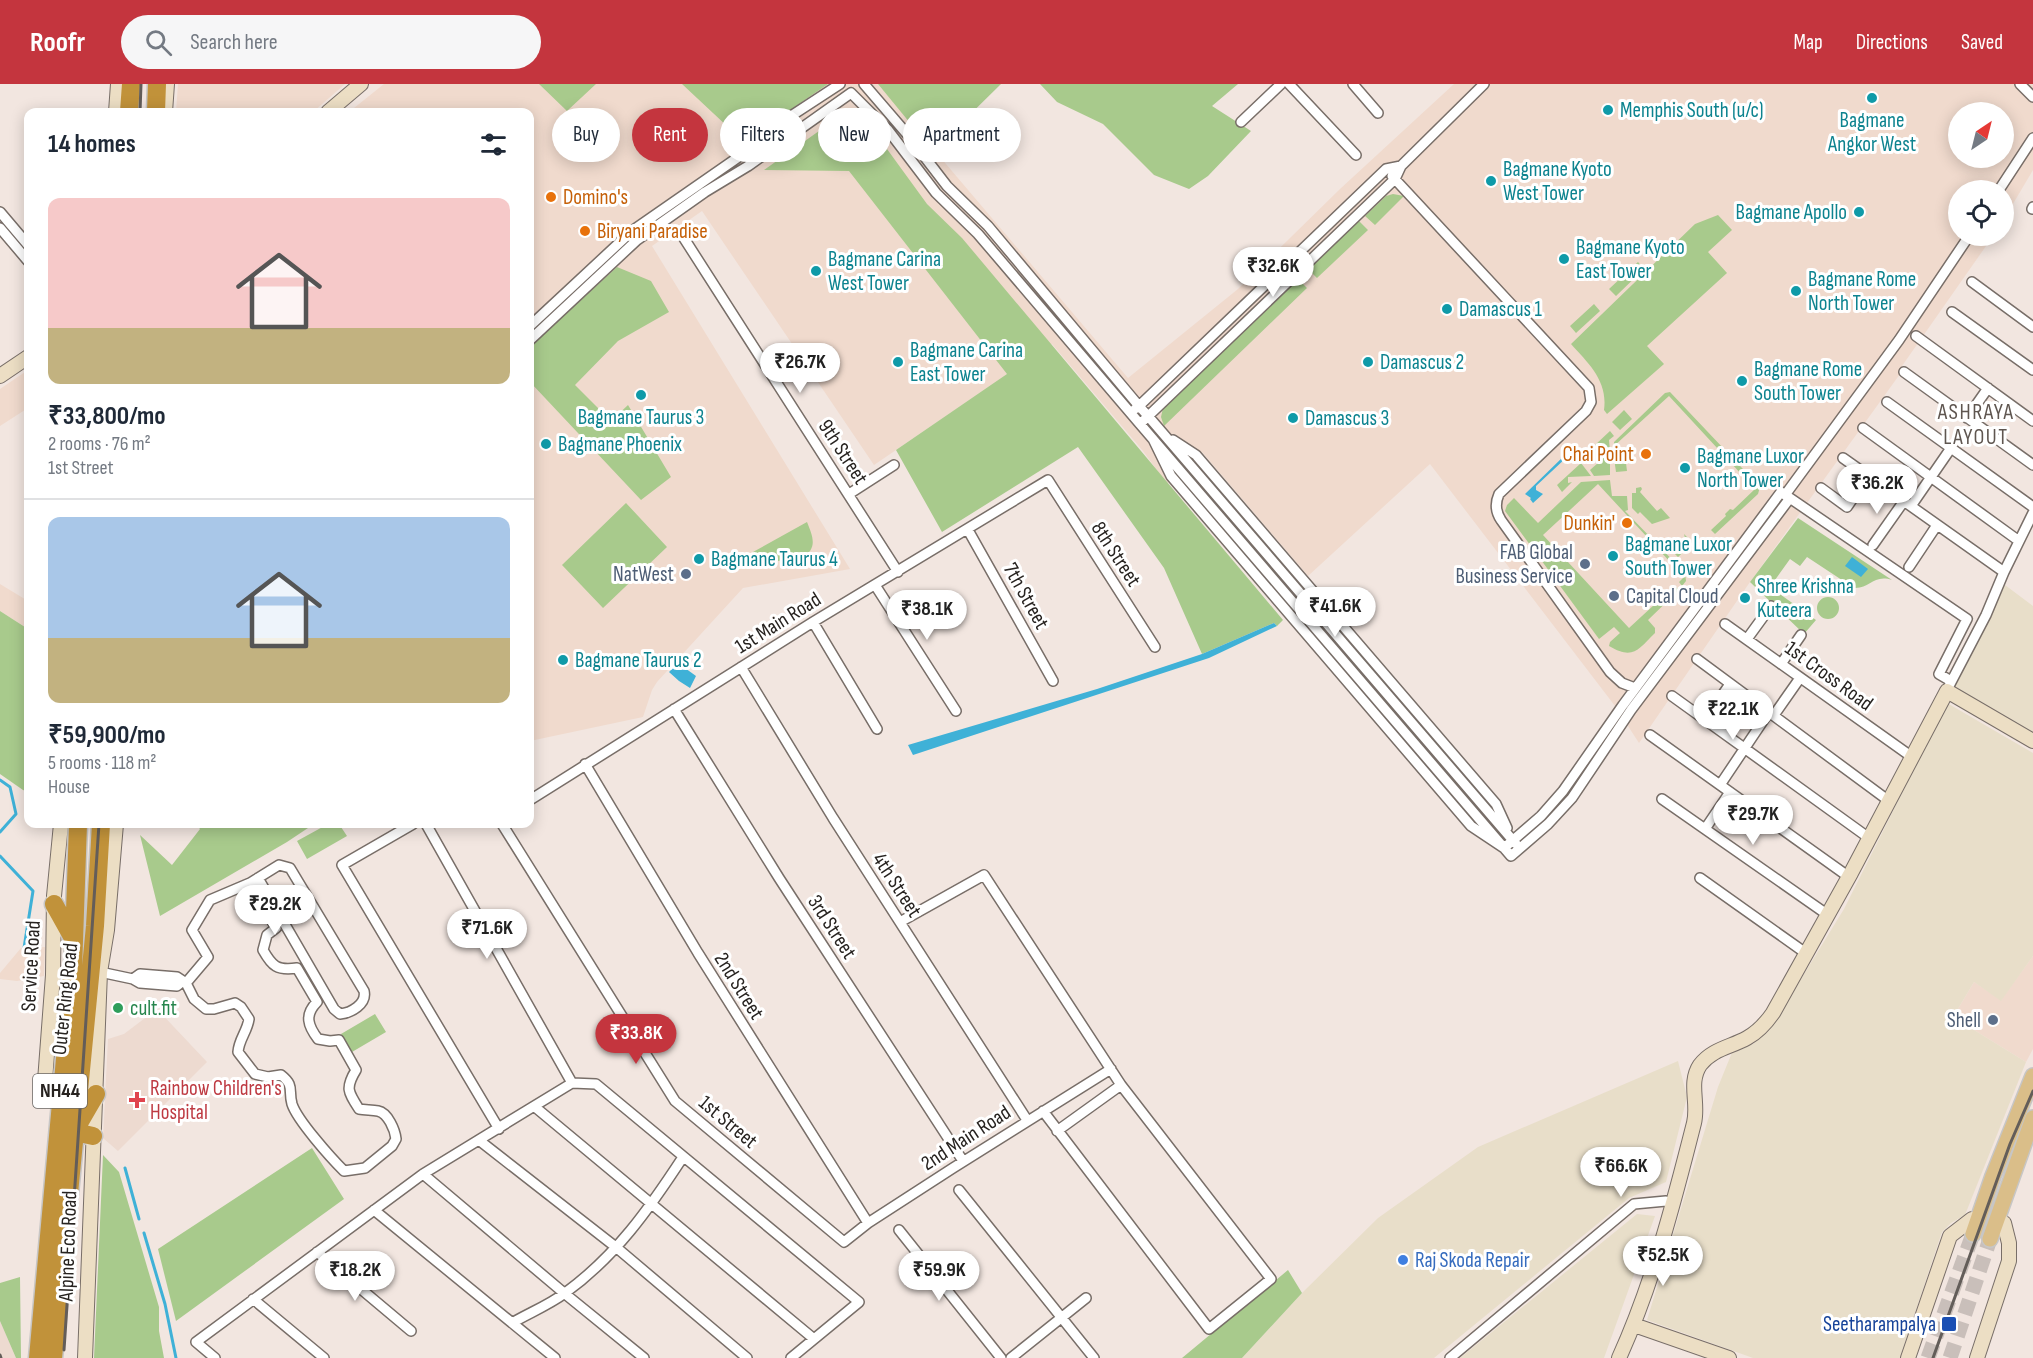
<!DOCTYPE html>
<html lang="en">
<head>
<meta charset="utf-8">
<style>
	:root { --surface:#fff; --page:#f6f6f7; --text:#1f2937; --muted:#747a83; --line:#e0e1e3; --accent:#c4353e }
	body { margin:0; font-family:"Sofia Sans Condensed",sans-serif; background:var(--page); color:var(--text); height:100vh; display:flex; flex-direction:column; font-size:22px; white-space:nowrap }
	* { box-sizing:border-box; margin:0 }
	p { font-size:20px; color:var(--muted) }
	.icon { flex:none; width:33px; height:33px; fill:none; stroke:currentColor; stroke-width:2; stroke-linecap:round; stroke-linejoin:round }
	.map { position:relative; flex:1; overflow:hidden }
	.panel { position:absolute; left:24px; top:24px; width:510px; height:720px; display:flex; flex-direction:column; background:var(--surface); border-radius:12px; box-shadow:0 3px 15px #0003 }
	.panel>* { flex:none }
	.guide { position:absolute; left:552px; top:24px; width:570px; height:54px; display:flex; gap:12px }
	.needle { width:39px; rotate:35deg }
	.tools { position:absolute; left:1948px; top:18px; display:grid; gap:12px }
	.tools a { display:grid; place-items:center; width:66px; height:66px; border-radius:50%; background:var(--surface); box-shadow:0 3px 15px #0003; font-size:30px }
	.price { position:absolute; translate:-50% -51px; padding:0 14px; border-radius:21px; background:#fff; color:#222; font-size:20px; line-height:39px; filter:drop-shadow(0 2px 3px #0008) }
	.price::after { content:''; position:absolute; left:50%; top:36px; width:18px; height:14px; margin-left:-9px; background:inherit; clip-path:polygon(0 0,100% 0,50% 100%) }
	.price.selected { background:var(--accent); color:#fff }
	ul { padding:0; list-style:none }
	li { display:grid; align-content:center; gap:12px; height:318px; padding:0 24px }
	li+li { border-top:2px solid var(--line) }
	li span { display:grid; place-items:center; height:186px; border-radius:12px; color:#555 }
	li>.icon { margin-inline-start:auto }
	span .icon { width:108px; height:108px; fill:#fffc; stroke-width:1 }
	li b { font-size:26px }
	h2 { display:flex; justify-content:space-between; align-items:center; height:72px; padding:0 24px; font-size:26px }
	.chip { padding:0 21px; border-radius:27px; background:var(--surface); box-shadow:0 3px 15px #0003; font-size:21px; line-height:54px }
	.chip.selected { background:var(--accent); color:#fff }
	header { display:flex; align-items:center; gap:36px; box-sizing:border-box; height:84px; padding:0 30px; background:var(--accent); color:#fff }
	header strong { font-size:28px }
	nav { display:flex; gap:33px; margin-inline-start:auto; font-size:21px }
	.search { width:420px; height:54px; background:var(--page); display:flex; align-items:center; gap:15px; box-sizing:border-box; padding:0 21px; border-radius:33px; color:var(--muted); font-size:22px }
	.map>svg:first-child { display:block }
</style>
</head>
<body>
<header>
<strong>Roofr</strong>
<div class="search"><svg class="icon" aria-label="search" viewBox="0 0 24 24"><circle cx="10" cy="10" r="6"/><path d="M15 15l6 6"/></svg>Search here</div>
<nav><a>Map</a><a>Directions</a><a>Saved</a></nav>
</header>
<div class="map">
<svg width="2033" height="1274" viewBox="0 0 2033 1274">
	<rect width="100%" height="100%" fill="#f2e6e0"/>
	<path fill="#f0dacd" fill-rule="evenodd" d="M178,0h167l-32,28h-137z
		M384,0h494l250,294 110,-89 102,-100 114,-105h579v86l-29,49v-29h-45v46h34l-91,130 -2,8 -150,208 -111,161 -24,-37 -185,-242 -122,112 -106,-124 -35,32 -24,-33 -91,-107 -178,121 -172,-254 -50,35 198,323 -107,19 -86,94 -5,8 -9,27 -113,24v-629h-181zM1959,28h45v46h-45z
		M28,286v38l-28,18v-37z
		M0,500l28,17v28l-28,-18z
		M45,863l-1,29 -27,5 -17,-2v-6l21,-25z
		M2033,872v93l-7,13 -73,-45 21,-35 27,18z"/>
	<path fill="#e8dec9" d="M2005,501l28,21v127l-80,-44z
		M1947,619l86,50v203l-32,45 -27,-19 -21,35 73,45 -61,153 -14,8 -9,9 -42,126h-147l-106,-38 71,-233 15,-37 20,-6 19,-18 72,-117z
		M1678,977l9,36 -21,85 -37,16 -195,160h-192l60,-65 76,-75 100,-71z
		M1637,1130l18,2 -51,142h-144z"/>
	<path fill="#eddad0" d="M157,925l50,53 -89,89 -15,-13 5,-99 16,-5z
		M0,1237l16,37h-16z"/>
	<path fill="#a8ca8c" d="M539,0h57l-29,27z
		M682,0h146l-84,58z
		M878,0h123l-68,67z
		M1040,0h198l-26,22 39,25 -43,45 -19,13 -35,-14 -51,-51 -46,-22z
		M850,25l29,29 48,66 35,34 321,382 -6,6 -3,-3 -72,31 -38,-86 -86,-121 -136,85 -46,-82 111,-76 -158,-203 -85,-1z
		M1393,110l11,2 -29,29 -10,-9 21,-20z
		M1718,131l14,15 -24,22 19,21 -80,73 17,18 -57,50 -3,-4c4,-29 -15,-46 -33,-66l124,-120z
		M1359,137l9,9 -51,48 -9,-9z
		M1638,178l6,7 -28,27 -7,-7z
		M617,183l34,14 18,31 -51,29 -43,44 36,36 17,-16 43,72 -30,23 -111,-118v-36z
		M1298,195l9,9 -143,138 -3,-9 2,-9z
		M1594,220l6,7 -24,22 -6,-7z
		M1670,308l90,95 -2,7 -43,40 -4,-4 15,-14 -1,-2 5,-5 3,1 22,-21 -86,-93 -55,50v-4l51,-49z
		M1624,326l8,9 -12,11 -8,-8z
		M1610,347l4,5 -5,4 1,11 -6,2 -9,-8z
		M1610,370v21l-16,1 -4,-6 17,-15z
		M1618,370l8,9 1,8 -11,1 -2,-14z
		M1581,379l10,13 -23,1v6l4,-1 -10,10 -5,-7z
		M1610,396l2,16h15l1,14 -3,1 60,62 1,8 -4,5 -3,-4 5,-5 -86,-93 -55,51 86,93 26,-24 -2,-2 6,-5 2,2 14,-13 4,4 -31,30 7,8v5c-17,17 -22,27 -46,13l1,-4 10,-9 -6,-6 -15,12 -94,-128 2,-6 7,-7 24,25 43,-41z
		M1641,403l1,2 -2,3 17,19 4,-3 9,10 -18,6 -12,-12 -2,2 -6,-6v-15h4v-5z
		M626,419l41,44 -64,61 -41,-43z
		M1798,434l94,62c-19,-6 -22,9 -38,8l-47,-31 -7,9 -10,-7 -20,28 46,33 -12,14 -54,-52z
		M807,438c6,15 11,26 -5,36l-47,6 -2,-12z
		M1684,450l9,9 -15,14 -9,-9 17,-6z
		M1817 524a11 11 0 1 1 22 0a11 11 0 1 1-22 0Z
		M0,527l28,18v163l-5,-2 -23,-16z
		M196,740h118l-27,18 -127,74 -20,-81 32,30 28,-36z
		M328,740h11l8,12 -40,23 -10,-18z
		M375,930l11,18 -34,20 -11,-18z
		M312,1064l32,51 -168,122 -18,-72z
		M103,1071l16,17 40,135v24l5,27h-70z
		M1288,1186l14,23 -60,65h-60z
		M20,1193l1,81h-5l-16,-37v-38z"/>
	<path fill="#3fb1d7" d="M1565,371l2,2 -31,29v4l7,4 -10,9 -3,-4 1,-1 -6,-4z
		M1852,473l16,12 -7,8 -16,-11z
		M1274,539l3,3 -68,32 -296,97 -5,-10 189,-56 105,-35z
		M678,579l18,13 -6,12 -11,-7 -10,-9z"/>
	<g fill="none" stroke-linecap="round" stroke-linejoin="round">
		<path stroke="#3fb1d7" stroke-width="3" d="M0,696l10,7 6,27 -16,18
			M0,772l33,35 -9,57
			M125,1084l14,51
			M144,1149l21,71 11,54"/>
		<path stroke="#c9bfba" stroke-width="15" stroke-dasharray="15 8" stroke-linecap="butt" d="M1928,1274l45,-124
			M1950,1274l40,-119"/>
		<defs>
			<path id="street" d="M864,0l43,50 40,52 41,40 151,180 247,-237 15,-3
				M1289,0l67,71
				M1353,0l25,29
				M2020,0l13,13
				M1241,38l40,-38
				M1392,92l197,212 2,14 -5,9 -87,83c-4,9 -4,17 2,26l109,152 12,11 13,5
				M1999,106l34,-52
				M2032,125l1,-2
				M0,128l28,33
				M0,144l28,33
				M680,148l218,340
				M1972,198l61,45
				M1952,228l81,58
				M530,242l102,-95 108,-75 51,-40 49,-32
				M1916,252l117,85
				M530,256l107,-100 68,-48 43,-26 103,-73 37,37 48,63 42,41 162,190 255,-245 6,-13 83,-82
				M1904,288l129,93
				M1887,318l146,105
				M1135,325l4,-3 9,10 368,428
				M1967,334l21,-30
				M1140,340l371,432 37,-32 24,-26 59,-88 159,-212
				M1863,344l156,113
				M1153,355l18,37 300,350 33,22 37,-32 22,-25 60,-86 158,-213 186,127 -28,55 12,7
				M1173,356l23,15 300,349 11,24
				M1843,374l161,114
				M1821,404l26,19 21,-31
				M849,410l45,-29
				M1785,411l114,-155 70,-104
				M1911,422l40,-58
				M968,446l85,151
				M1873,461l31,-44
				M1909,483l28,-42
				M875,501l81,126
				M813,538l64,107
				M1725,540l187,133
				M1747,555l24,-33
				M1697,575l192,142
				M1781,580l20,-29
				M741,583l92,151 194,302
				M1949,602l37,-71 18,-43 29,-59
				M1672,612l197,142
				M674,625l105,169 184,283
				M1774,631l26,-37
				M1705,636l25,-36
				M1650,651l199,142
				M585,680l113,189 170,270
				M1720,701l49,-73
				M1662,715l166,116
				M530,716l283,-178 235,-142 107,167
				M413,740l-71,41 157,264
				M426,740l146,259
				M502,740l173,277 169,141 24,-19 85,-55 158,-99
				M1705,745l25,-37
				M1700,794l107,76
				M900,838l84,-47 137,210 150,194 -62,50 -166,-218
				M100,888l33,7 7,4 37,3 6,-5
				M133,895l7,-5 37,3 9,6 8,16 12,10h8l21,-6 6,4 8,12c-2,13 -10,20 -11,33l17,22 13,3 13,-2c14,11 7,15 11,29 5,16 39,54 52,67l21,-3 27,-22 4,-7c-1,-9 -8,-26 -18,-28 -6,-1 -13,-1 -19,-2 -11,-17 -14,-21 -3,-39l-17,-30 -9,1 -12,-2c-10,-13 -14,-24 -1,-37l-20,-34c-20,3 -25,-2 -34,-18l4,-15 9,-7 -26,-45
				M186,899l22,-26 -16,-27 18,-30 40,-17 29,-18 11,3 74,123c3,13 -13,22 -24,23l-6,-5 -76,-131
				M535,1023l279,232
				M1057,1047l64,-46
				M480,1057l137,107 130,110
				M423,1090l141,119 80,65
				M959,1106l135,168
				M374,1126l181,148
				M899,1146l102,128
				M317,1168l94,79
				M253,1215l71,59
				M512,1239c17,-10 37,-18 53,-30 51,-37 84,-84 118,-136
				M215,1274l-19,-16 227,-168 149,-91 24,1 263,218 -68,56
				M1011,1274l75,-60
				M1450,1274l184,-154 32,-3 8,2"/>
			<path id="secondary" d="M116,28l2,-28
				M165,28l2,-28
				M328,28l33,-28
				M0,292l28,-19
				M60,1013l-16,-3 9,-119 1,-79 7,-72
				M1634,1241l95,33
				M85,1274l15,-386 7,-42 9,-106
				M1619,1274c34,-75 55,-156 75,-235 5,-20 -6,-40 6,-58 12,-16 31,-18 47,-27 11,-6 19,-15 26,-25l78,-140 96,-182 86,50
				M1908,1274l42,-122 22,-17 5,2
				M1977,1274l32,-97v-18l-5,-20 -7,-3"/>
			<path id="primary" d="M1973,1150l20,-58 40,-100
				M1990,1155l43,-121"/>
			<path id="highway" d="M129,28l2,-28
				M156,28l1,-28
				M54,820l19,34
				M78,1041l18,-31
				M75,1048l18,4
				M38,1274l35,-388 5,-146
				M53,1274l42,-432 6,-102"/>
		</defs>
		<use href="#street" stroke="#786e68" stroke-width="12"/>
		<use href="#secondary" stroke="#786e68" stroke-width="16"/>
		<use href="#primary" stroke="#c7c6c5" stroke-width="18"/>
		<use href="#highway" stroke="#c7c6c5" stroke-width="21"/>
		<use href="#street" stroke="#fff" stroke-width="9"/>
		<use href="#secondary" stroke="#ecdec4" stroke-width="14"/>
		<use href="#primary" stroke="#dabe89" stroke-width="15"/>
		<use href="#highway" stroke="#c1923a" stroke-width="18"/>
		<path stroke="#635d59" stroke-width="3" d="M140,28l1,-28
			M64,1266l35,-526
			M0,1271l1,3
			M1933,1274l77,-214 23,-53"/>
	</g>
	<g fill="#0f9aa8" stroke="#fff" stroke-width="2">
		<circle cx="1872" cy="14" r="6"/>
		<circle cx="1608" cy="26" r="6"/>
		<circle cx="1491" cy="97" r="6"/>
		<circle cx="1859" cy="128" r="6"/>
		<circle cx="1564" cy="175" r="6"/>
		<circle cx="816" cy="187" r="6"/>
		<circle cx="1796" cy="207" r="6"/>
		<circle cx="1447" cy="225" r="6"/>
		<circle cx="898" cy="278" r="6"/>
		<circle cx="1368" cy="278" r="6"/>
		<circle cx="1742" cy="297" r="6"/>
		<circle cx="641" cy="311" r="6"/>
		<circle cx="1293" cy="334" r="6"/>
		<circle cx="546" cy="360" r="6"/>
		<circle cx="1685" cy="384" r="6"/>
		<circle cx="1613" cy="472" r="6"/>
		<circle cx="699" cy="475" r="6"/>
		<circle cx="1745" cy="514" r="6"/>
		<circle cx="563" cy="576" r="6"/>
	</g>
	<g fill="#e8710a" stroke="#fff" stroke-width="2">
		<circle cx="551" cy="113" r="6"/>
		<circle cx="585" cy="147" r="6"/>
		<circle cx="1646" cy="370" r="6"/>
		<circle cx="1627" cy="439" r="6"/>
	</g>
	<g fill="#5c6f8a" stroke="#fff" stroke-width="2">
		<circle cx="1585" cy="480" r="6"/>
		<circle cx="686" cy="490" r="6"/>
		<circle cx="1614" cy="512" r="6"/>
		<circle cx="1993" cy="936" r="6"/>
	</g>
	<circle fill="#2e9e5b" stroke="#fff" stroke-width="2" cx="118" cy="924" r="6"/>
	<path fill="#e0444e" stroke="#fff" stroke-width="2" d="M134 1007h6v6h6v6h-6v6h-6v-6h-6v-6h6z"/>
	<circle fill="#3f7fe0" stroke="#fff" stroke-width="2" cx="1403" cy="1176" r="6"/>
	<rect fill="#1a4fb4" stroke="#fff" stroke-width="2" x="1941" y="1232" width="16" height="16" rx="3"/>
	<g text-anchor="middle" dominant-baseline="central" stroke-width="6" stroke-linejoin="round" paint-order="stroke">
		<rect fill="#fff" stroke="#686563" stroke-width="1.5" x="33" y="990" width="54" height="34" rx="4.5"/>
		<g font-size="20" font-weight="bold" fill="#272320">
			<text x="60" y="1007">NH44</text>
		</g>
		<g font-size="21" fill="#0d838f" stroke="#fff" text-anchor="start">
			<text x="1620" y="26">Memphis South (u/c)</text>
			<text x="1872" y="36" text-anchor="middle">Bagmane<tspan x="1872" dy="24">Angkor West</tspan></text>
			<text x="1503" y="85">Bagmane Kyoto<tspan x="1503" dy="24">West Tower</tspan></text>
			<text x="1847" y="128" text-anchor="end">Bagmane Apollo</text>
			<text x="1576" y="163">Bagmane Kyoto<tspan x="1576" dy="24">East Tower</tspan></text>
			<text x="828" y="175">Bagmane Carina<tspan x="828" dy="24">West Tower</tspan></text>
			<text x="1808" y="195">Bagmane Rome<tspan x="1808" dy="24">North Tower</tspan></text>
			<text x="1459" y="225">Damascus 1</text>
			<text x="910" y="266">Bagmane Carina<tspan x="910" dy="24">East Tower</tspan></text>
			<text x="1380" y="278">Damascus 2</text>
			<text x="1754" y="285">Bagmane Rome<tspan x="1754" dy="24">South Tower</tspan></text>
			<text x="641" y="333" text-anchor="middle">Bagmane Taurus 3</text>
			<text x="1305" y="334">Damascus 3</text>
			<text x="558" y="360">Bagmane Phoenix</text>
			<text x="1697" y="372">Bagmane Luxor<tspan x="1697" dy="24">North Tower</tspan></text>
			<text x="1625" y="460">Bagmane Luxor<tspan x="1625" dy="24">South Tower</tspan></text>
			<text x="711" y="475">Bagmane Taurus 4</text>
			<text x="1757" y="502">Shree Krishna<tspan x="1757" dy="24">Kuteera</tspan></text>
			<text x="575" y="576">Bagmane Taurus 2</text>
		</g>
		<g font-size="21" fill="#c56008" stroke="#fff" text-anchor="start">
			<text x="563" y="113">Domino's</text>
			<text x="597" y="147">Biryani Paradise</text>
			<text x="1634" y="370" text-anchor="end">Chai Point</text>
			<text x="1615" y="439" text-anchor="end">Dunkin'</text>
		</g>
		<g font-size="21" fill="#272320" stroke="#fff">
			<text transform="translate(843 368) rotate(57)">9th Street</text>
			<text transform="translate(1116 470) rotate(57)">8th Street</text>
			<text transform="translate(1026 512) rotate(61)">7th Street</text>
			<text transform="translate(778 539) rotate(-32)">1st Main Road</text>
			<text transform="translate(1829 592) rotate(36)">1st Cross Road</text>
			<text transform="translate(897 801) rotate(57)">4th Street</text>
			<text transform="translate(832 843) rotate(57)">3rd Street</text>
			<text transform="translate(31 882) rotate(-87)">Service Road</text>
			<text transform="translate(739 902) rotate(58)">2nd Street</text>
			<text transform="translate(65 915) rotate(-84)">Outer Ring Road</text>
			<text transform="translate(728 1038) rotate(40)">1st Street</text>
			<text transform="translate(966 1054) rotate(-33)">2nd Main Road</text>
			<text transform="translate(68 1162) rotate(-88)">Alpine Eco Road</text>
		</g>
		<g font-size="21" fill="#4e5e75" stroke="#fff" text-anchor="end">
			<text x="1573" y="468">FAB Global<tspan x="1573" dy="24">Business Service</tspan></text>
			<text x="674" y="490">NatWest</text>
			<text x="1626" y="512" text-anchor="start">Capital Cloud</text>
			<text x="1981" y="936">Shell</text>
		</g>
		<g font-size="21" fill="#27864d" stroke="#fff" text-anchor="start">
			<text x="130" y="924">cult.fit</text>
		</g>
		<g font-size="21" fill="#be3a42" stroke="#fff" text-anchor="start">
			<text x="150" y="1004">Rainbow Children's<tspan x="150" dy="24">Hospital</tspan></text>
		</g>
		<g font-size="21" fill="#366cbe" stroke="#fff" text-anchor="start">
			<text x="1415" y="1176">Raj Skoda Repair</text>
		</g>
		<g font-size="21" fill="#164399" stroke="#fff" text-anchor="end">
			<text x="1936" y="1240">Seetharampalya</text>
		</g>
		<g font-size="22" letter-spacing="1.5" fill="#5f5650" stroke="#fff">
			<text x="1976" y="328">ASHRAYA<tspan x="1976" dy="25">LAYOUT</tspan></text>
		</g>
	</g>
</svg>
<div class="tools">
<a><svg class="needle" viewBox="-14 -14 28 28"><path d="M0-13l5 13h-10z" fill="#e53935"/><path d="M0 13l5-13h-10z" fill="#747a83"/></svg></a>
<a><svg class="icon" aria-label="locate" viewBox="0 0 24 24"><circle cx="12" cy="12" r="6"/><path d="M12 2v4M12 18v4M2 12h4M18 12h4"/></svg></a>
</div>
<b class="price" style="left:1273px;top:214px">₹32.6K</b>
<b class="price" style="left:800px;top:310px">₹26.7K</b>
<b class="price" style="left:1877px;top:431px">₹36.2K</b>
<b class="price" style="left:1335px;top:554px">₹41.6K</b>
<b class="price" style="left:927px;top:557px">₹38.1K</b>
<b class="price" style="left:1733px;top:657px">₹22.1K</b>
<b class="price" style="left:1753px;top:762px">₹29.7K</b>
<b class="price" style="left:275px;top:852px">₹29.2K</b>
<b class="price" style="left:487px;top:876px">₹71.6K</b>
<b class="price selected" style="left:636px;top:981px">₹33.8K</b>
<b class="price" style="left:1621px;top:1114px">₹66.6K</b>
<b class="price" style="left:1663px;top:1203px">₹52.5K</b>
<b class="price" style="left:355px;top:1218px">₹18.2K</b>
<b class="price" style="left:939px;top:1218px">₹59.9K</b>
<div class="guide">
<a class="chip">Buy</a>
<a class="chip selected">Rent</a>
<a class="chip">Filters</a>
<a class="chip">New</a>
<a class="chip">Apartment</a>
</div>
<section class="panel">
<h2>14 homes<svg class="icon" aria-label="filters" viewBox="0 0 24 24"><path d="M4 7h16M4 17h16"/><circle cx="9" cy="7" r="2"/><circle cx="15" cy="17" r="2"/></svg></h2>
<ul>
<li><span style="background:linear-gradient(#f6c9c9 70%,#c2b280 0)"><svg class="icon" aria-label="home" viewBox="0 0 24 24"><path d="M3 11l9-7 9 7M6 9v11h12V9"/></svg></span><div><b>₹33,800/mo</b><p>2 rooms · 76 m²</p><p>1st Street</p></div></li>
<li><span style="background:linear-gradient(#a9c7e8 65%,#c2b280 0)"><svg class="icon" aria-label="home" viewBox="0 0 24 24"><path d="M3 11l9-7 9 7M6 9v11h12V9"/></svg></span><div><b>₹59,900/mo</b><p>5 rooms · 118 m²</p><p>House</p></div></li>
</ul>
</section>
</div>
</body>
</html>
